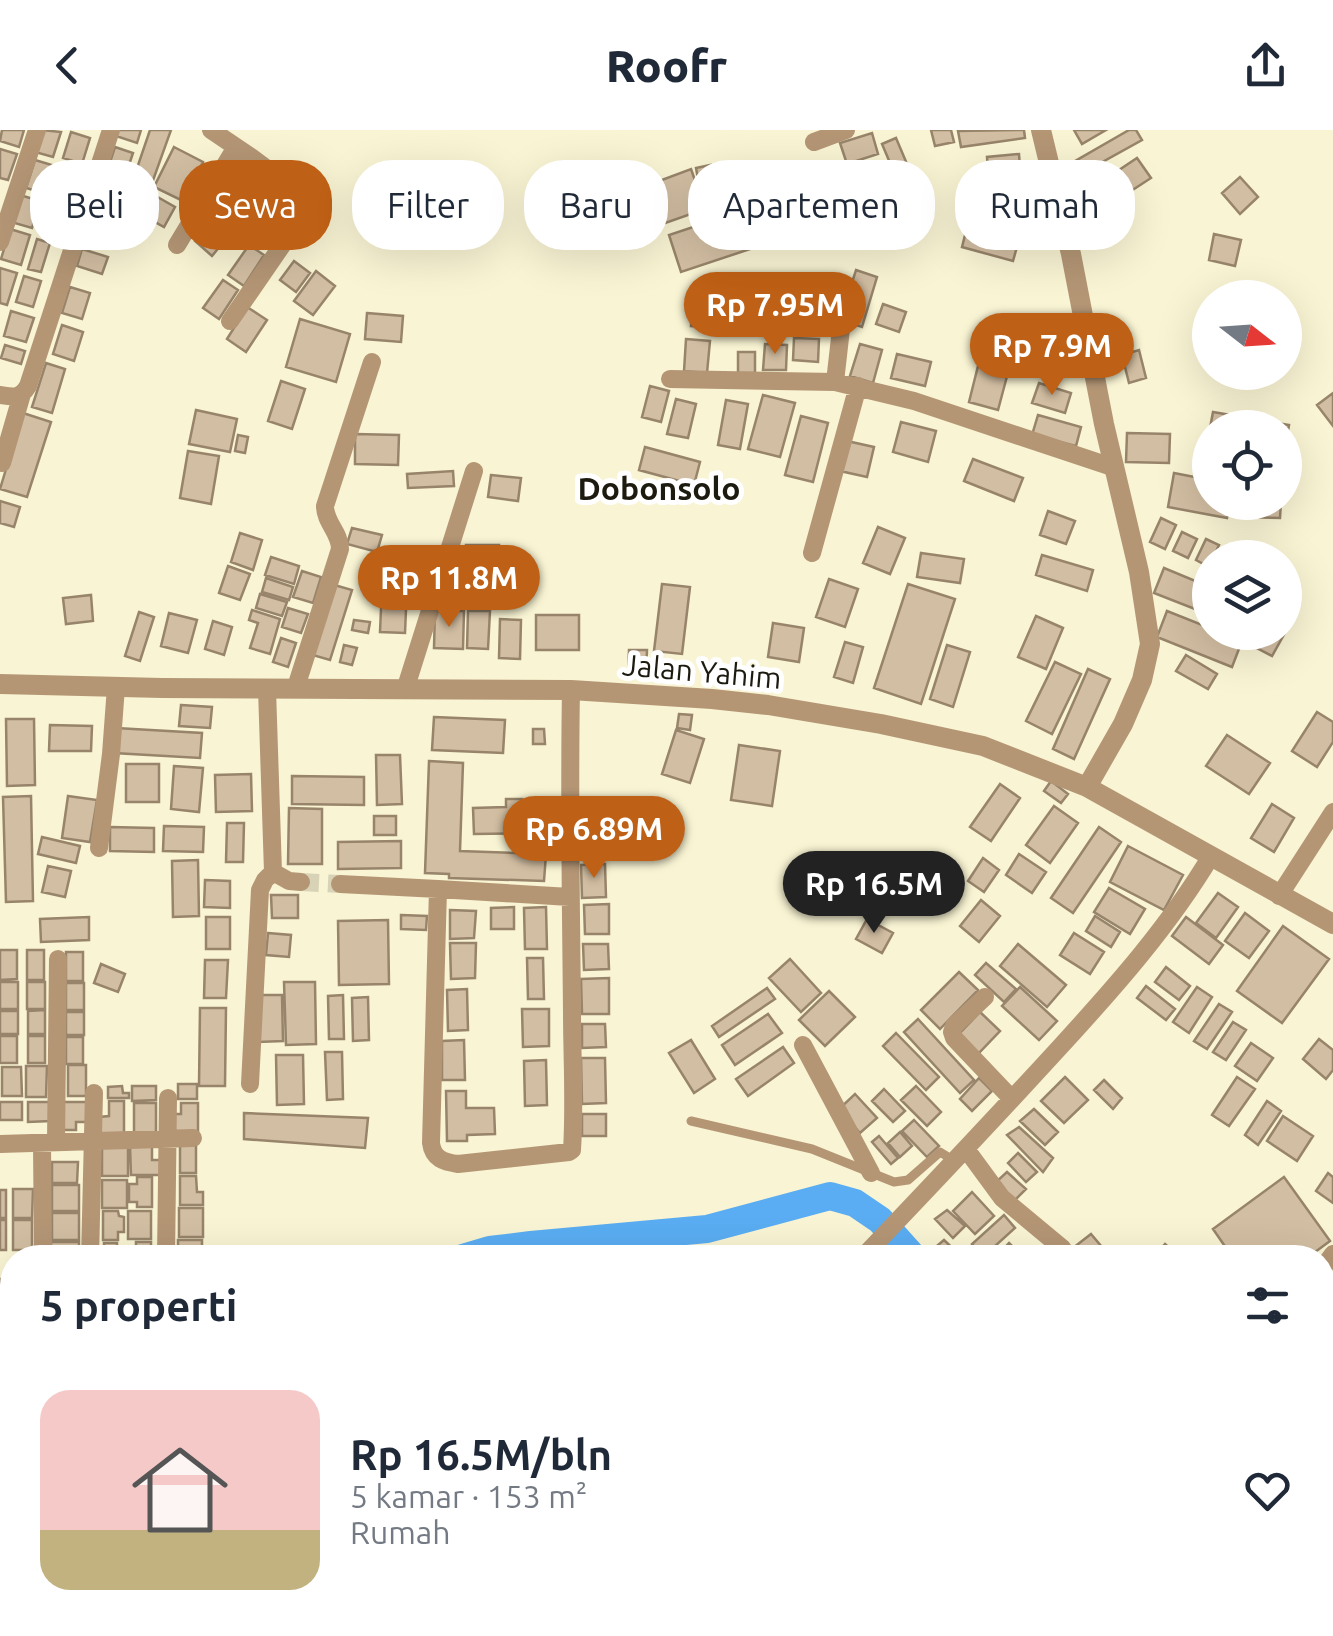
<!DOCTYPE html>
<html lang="id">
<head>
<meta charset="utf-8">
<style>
	:root { --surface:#fff; --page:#f2f2f3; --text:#1f2937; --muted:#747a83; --line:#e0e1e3; --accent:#be6015 }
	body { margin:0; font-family:Ubuntu,sans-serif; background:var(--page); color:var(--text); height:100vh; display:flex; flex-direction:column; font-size:38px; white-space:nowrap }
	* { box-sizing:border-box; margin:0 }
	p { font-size:32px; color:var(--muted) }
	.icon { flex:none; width:55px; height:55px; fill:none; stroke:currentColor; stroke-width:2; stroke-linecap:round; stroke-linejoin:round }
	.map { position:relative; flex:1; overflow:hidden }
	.details { position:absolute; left:0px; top:1115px; width:1335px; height:392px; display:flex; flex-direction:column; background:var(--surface); border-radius:40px 40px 0 0; box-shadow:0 10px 40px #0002 }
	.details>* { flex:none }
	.top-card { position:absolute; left:30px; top:30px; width:1275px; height:90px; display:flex; gap:20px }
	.needle { width:65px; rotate:107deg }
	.controls { position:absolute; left:1192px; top:150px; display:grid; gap:20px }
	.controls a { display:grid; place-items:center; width:110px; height:110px; border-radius:50%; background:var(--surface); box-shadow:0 10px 40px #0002; font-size:50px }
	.price { position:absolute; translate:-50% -85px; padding:0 22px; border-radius:35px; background:var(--accent); color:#fff; font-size:32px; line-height:65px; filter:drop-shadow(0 2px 5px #0008) }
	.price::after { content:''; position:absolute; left:50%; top:60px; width:30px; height:22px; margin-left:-15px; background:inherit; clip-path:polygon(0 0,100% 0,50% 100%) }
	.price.selected { background:#222; color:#fff }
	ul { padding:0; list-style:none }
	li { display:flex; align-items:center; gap:30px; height:250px; padding:0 40px }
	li+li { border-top:2px solid var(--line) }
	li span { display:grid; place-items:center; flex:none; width:280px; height:200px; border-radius:30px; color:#555 }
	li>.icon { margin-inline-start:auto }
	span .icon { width:120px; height:120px; fill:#fffc; stroke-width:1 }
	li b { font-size:42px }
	h2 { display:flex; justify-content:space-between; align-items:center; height:120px; padding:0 40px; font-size:42px }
	.chip { padding:0 35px; border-radius:40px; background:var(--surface); box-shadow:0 10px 40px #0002; font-size:35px; line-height:90px }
	.chip.selected { background:var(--accent); color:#fff }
	header { display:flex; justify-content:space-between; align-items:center; height:130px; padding:0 40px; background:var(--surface); font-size:45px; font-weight:800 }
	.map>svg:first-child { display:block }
</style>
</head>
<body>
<header><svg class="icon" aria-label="back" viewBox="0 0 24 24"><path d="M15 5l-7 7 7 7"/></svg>Roofr<svg class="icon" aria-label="share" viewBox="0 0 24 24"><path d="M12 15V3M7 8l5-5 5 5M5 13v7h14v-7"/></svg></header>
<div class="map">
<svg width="1333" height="1506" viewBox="0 0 1333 1506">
	<rect width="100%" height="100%" fill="#f9f4d3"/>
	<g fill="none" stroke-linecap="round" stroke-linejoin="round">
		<path stroke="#5aadf2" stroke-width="28" d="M463,1128l27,-8 41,-5 176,-16 123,-33 25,7 25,17 34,38
			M0,1258l12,4
			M1322,1438l11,13"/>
	</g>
	<path fill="#d2bea2" stroke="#97846a" stroke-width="2.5" d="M2,0h22l-5,17 -19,-6z
		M42,0l19,2 -8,25 -18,-5z
		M118,0h23l-4,13 -21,-7z
		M150,0h21l-20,56 -18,-6z
		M931,0h20l3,12 -19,4z
		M1024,0l1,8 -64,9 -3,-16z
		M1074,0h32l-24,14z
		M1129,0h7l6,10 -65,36 -7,-12z
		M71,2l19,6 -8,26 -19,-6z
		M872,3l6,21 -31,10 -7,-21z
		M896,8l14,33 -14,6 -14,-33z
		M115,17l18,6 -9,27 -18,-6z
		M174,17l29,15 -20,39 -29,-14z
		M0,19l17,5 -9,26 -8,-2z
		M1019,24l2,28 -32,3 -2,-28z
		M1137,28l14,20 -43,28 -13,-20z
		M35,30l17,5 -9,28 -17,-5z
		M715,34l5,22 -20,4 -4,-22z
		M691,39l14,40 -48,17 -14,-39z
		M864,39l11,32 -78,28 -11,-31z
		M59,40l22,6 -7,24 -22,-7z
		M886,47l24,7 -5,17 -24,-7z
		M1240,47l18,20 -18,17 -18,-21z
		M101,52l19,6 -9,27 -18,-5z
		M231,56l17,15 -8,9 -17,-14z
		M140,57l35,20 -11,20 -36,-20z
		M20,65l20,6 -8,27 -21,-6z
		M49,70l22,7 -3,11 -23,-6z
		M774,70l12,37 -105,35 -12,-37z
		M1101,78l9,18 -32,16 -9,-18z
		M232,82l16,13 -13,16 -16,-14z
		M970,85l52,14 -9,32 -51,-14z
		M92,87l17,6 -7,22 -17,-5z
		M45,89l17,5 -4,14 -17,-6z
		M208,96l17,14 -13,16 -17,-15z
		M10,99l20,6 -9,30 -20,-6z
		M1214,104l27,6 -6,26 -26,-6z
		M37,109l13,4 -9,29 -13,-3z
		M249,115l15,10 -20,31 -16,-11z
		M82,119l26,8 -6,17 -25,-8z
		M294,131l16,12 -14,19 -16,-12z
		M0,138l17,5 -10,32 -7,-2z
		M856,140l21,7 -15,50 -22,-7z
		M316,141l19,15 -22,29 -19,-14z
		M24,146l17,5 -8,26 -17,-5z
		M712,146l35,2 -1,27 -36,-2z
		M223,150l15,10 -19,29 -16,-11z
		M827,150l14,5 -14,42 -14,-4z
		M765,153l51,6 -1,16 -52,-6z
		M70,157l20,6 -8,26 -20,-6z
		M883,174l23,8 -7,20 -23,-8z
		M247,177l20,13 -21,32 -19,-13z
		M11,181l23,7 -8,24 -22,-6z
		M692,181l67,3 -1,15 -67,-3z
		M367,183l36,3 -2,26 -36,-3z
		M300,189l50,15 -14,48 -50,-15z
		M62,195l21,7 -9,29 -21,-7z
		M794,208l25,1 -1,23 -25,-2z
		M686,209l24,2 -3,32 -23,-2z
		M765,214l22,1 -1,25h-23z
		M860,214l22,6 -9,33 -23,-7z
		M5,215l20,6 -4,13 -20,-6z
		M1139,220l7,28 -17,5 -7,-28z
		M738,222h17v21h-17z
		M897,224l34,8 -6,24 -34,-8z
		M980,228l30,7 -12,45 -29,-8z
		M46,233l19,6 -13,44 -20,-6z
		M281,251l24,8 -13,40 -24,-8z
		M1039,253l32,10 -6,20 -33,-10z
		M650,256l19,5 -8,31 -19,-5z
		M1333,263v33l-16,-21z
		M763,265l32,8 -15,54 -32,-8z
		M676,269l20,5 -8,34 -21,-4z
		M726,270l22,4 -8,45 -22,-4z
		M196,280l41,9 -7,33 -41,-8z
		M1213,282l76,13 -4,24v-21h-75z
		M23,283l28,9 -24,75 -27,-8z
		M1038,285l43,12 -5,19 -44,-11z
		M801,286l27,7 -15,59 -28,-7z
		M901,292l35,9 -8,31 -35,-10z
		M1127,303l43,1 -1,29 -43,-1z
		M355,304l44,1 -1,30 -43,-1z
		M238,305l10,2 -3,16 -10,-2z
		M847,311l27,6 -7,30 -27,-6z
		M645,317l55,15 -6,23 -55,-15z
		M188,321l31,5 -8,48 -31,-6z
		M973,329l50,19 -9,23 -50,-20z
		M453,341l1,15 -46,2 -1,-14z
		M1174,343l36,7v22h20l-3,16 -59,-11z
		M491,345l30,3 -3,23 -30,-4z
		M0,371l20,6 -6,20 -14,-4z
		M1239,372h42l-1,16 -42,-1z
		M1048,381l27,10 -9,23 -26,-9z
		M1161,388l15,7 -11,24 -15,-7z
		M878,397l27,11 -15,36 -27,-11z
		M352,398l30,7 -5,17 -30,-8z
		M1182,402l15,7 -9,19 -15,-7z
		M240,403l22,7 -9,30 -22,-8z
		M1206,409l13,6 -6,13h-3l-1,9 -13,-7z
		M466,415h33v22h-33z
		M921,423l43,6 -4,24 -43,-6z
		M1042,425l51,15 -6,21 -51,-16z
		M271,427l28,9 -5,18 -29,-9z
		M228,436l22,8 -10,26 -21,-7z
		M1164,438l46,19v28l-56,-22z
		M302,441l19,6 -8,26 -20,-6z
		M266,448l27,9 -4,13 -27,-8z
		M449,449l18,1v26l-18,-1z
		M829,449l29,10 -13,38 -29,-10z
		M331,454l21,6 -22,70 -21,-6z
		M662,454l28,3 -8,67 -28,-3z
		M908,454l47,15 -34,105 -47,-16z
		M382,456h25l-2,47 -25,-1z
		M260,464l27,8 -5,14 -26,-8z
		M91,465l2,26 -27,3 -3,-26z
		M288,478l20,6 -7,19 -19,-6z
		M252,480l28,9 -10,35 -20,-6 8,-25 -9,-3z
		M435,481h29l-1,38 -29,-1z
		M468,481h22l-2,38 -21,-1z
		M1167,481l43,17v4h10l22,9 -10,26 -75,-30z
		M139,482l15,5 -14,44 -15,-5z
		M169,483l28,7 -9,33 -27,-7z
		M536,485h43v35h-43z
		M1036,486l27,12 -17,41 -28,-12z
		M500,489l21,1 -1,39 -21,-1z
		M354,490l16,2 -2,11 -16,-3z
		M213,491l19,6 -8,28 -19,-6z
		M773,493l31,5 -5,34 -31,-5z
		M1285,500l1,1 -14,25 -21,-11 7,-13h27z
		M281,508l15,5 -8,24 -15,-5z
		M845,512l18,5 -10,36 -19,-6z
		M344,515l13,3 -5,17 -12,-3z
		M947,515l23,7 -17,55 -23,-8z
		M629,520h18l-1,23h-18z
		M1186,525l31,19 -9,15 -32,-18z
		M1055,532l26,12 -29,60 -26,-13z
		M1088,539l22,10 -36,80 -21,-10z
		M181,575l31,2 -2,21 -31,-2z
		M1317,582l16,10v20l-16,25 -25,-16z
		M679,584l13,1 -2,15 -13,-2z
		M434,587l71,3 -2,33 -71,-3z
		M6,589h28l1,66 -28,1z
		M50,595l42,1 -1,25h-42z
		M116,598l86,5 -2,25 -86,-5z
		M533,599h11l1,15h-12z
		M676,600l28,9 -14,44 -28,-9z
		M1227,605l43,28 -21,31 -43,-28z
		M739,615l41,6 -8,55 -41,-6z
		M376,625h24l2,49 -25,1z
		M429,631l34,2 -3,88 86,3 -2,27 -95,-3v-4l-24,-1z
		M126,634h33v38h-33z
		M174,636l29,2 -4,44 -28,-3z
		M251,644l1,37 -36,1 -1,-37z
		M292,646l72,1v28l-72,-1z
		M1051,651l17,13 -7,9 -17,-12z
		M1000,654l20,14 -29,43 -21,-14z
		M31,666l2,105 -27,1 -3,-105z
		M68,666l29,4 -7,42 -28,-4z
		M506,669h16v8h27v26l-75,1 -1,-26 33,-1z
		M1272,674l22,14 -20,34 -23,-14z
		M1054,676l24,17 -28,40 -24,-18z
		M289,678l33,1v55h-34z
		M597,680l1,36 -22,1 -1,-36z
		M374,686h22v19h-22z
		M227,693h17l-1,39h-17z
		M164,696l40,1 -1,25 -40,-1z
		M110,697l44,1v24l-44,-1z
		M1099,697l22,15 -48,71 -22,-15z
		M42,707l38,9 -4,17 -38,-9z
		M401,711v27l-63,1v-27z
		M1128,716l55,29 -19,35 -54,-28z
		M1019,724l27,18 -14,21 -26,-18z
		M983,728l16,12 -15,22 -16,-11z
		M198,730l1,56 -26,1 -1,-56z
		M605,734l1,33 -24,1 -1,-33z
		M48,736l23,5 -6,26 -23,-5z
		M205,750l25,1v27l-26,-1z
		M1109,758l36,21 -15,25 -36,-22z
		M1218,763l20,14 -22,31 -20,-15z
		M271,765h27v23h-26z
		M981,770l19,16 -21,26 -19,-16z
		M609,774v30h-24l-1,-29z
		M514,777v22h-23v-21z
		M546,777l1,42h-22l-1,-41z
		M450,780l26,1 -2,27 -24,1z
		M1245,783l24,18 -20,27 -24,-17z
		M401,785l26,1 -1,14 -25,-1z
		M1095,786l25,16 -9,15 -25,-16z
		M89,787v23l-48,2 -1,-23z
		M206,787h24v32h-24z
		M1186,787l37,28 -14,19 -37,-28z
		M867,789l26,14 -11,20 -26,-14z
		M388,790l1,64 -50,1 -1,-64z
		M1283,796l46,33 -47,64 -45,-32z
		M268,803l23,2 -2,22 -23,-2z
		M1074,803l30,19 -14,22 -30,-19z
		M450,813h26l-1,35 -24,1z
		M583,814h25l1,25 -25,1z
		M1018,814l48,41 -19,22 -47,-41z
		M0,820h17v29l-17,1z
		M27,820h17v30h-17z
		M66,822h17v29h-17z
		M527,828h16l1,41h-16z
		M790,829l31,34 -20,19 -32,-34z
		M205,830h23l-2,38h-22z
		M986,833l30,26 -12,13 -29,-27z
		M101,834l24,10 -7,18 -24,-9z
		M1166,837l24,19 -11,14 -24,-18z
		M959,842l19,18 -38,39 -19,-19z
		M609,848v36h-27l-1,-35z
		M0,852h18v27h-18z
		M27,852h18v27h-18z
		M284,852h31l1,62 -30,1z
		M66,853h18v27h-18z
		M1146,856l29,23 -9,11 -29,-22z
		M1020,857l37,34 -18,19 -37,-34z
		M1197,857l15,10 -23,36 -16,-11z
		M767,858l8,11 -56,38 -7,-11z
		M467,859l1,41 -20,1 -1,-41z
		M829,861l26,26 -30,29 -26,-26z
		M257,865h25l1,46 -25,1z
		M343,865l1,44h-15l-1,-43z
		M368,867l1,43 -16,1 -1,-43z
		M1219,874l13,8 -25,37 -13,-8z
		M200,878h26l-1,78h-26z
		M522,879h27v37l-26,1z
		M45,880v24h-17v-23z
		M0,881h18v23h-18z
		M66,882h18v23h-18z
		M980,882l20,19 -22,23 -20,-19z
		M768,884l14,19 -47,32 -13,-20z
		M918,889l56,61 -14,13 -56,-61z
		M1233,892l13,8 -20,30 -13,-8z
		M582,894h23l1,23 -24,1z
		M896,903l43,44 -13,13 -43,-44z
		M0,906h17v27h-17z
		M28,906h17v27h-17z
		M66,907h17v27h-17z
		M1319,909l14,11v20l-7,9 -23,-20z
		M464,910l1,40h-23v-39z
		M691,910l24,39 -21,14 -25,-40z
		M1251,913l22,15 -16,23 -22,-15z
		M783,917l11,16 -46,33 -12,-17z
		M325,922h17l1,47 -16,1z
		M276,925h27l1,49 -27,1z
		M581,928h24l1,45 -24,1z
		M546,930l1,45 -22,1 -1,-45z
		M68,935h18v31h-18z
		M26,936h21l-1,31h-20z
		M2,937h19l1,29h-20z
		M1065,947l23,23 -24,23 -23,-22z
		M1237,947l18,12 -26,37 -17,-11z
		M979,948l13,13 -20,20 -12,-12z
		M1104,950l18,18 -9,11 -19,-19z
		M178,954h19v15h-19z
		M122,956l1,7h6v5h-21v-11z
		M132,956h24v14l-24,1z
		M916,956l25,26 -14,14 -26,-26z
		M884,959l21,22 -12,11 -21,-21z
		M446,961h20v17h28l1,26 -28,1v6h-20z
		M855,964l22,24 -17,15 -21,-24z
		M109,971h15v32l-25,1v-17l10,-1z
		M1267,971l14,10 -23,34 -13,-10z
		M0,972h22v18h-22z
		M28,972h23v19l-23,1z
		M59,972h28v20h-11v8h-17z
		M134,973h22v31h-22z
		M181,973h17v29h-25v-18h8z
		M1034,979l24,23 -13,13 -25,-24z
		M244,983l124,5 -3,30 -121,-9z
		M582,984h24v22h-24z
		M1283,986l30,20 -16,25 -30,-20z
		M914,990l25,26 -12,11 -25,-26z
		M1019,997l34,31 -10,14 -36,-37z
		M900,1002l12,14 -12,11 -12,-14z
		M879,1006l19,22 -7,6 -19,-22z
		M180,1015h16v28h-16z
		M102,1016h26v30h-26z
		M130,1016h22v14h9v15h-30z
		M1018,1023l19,19 -11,10 -18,-19z
		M52,1032h26l-1,21h-25z
		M1007,1042l19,17 -13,13 -17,-20z
		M1328,1043l5,4v26l-17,-12z
		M180,1046h16l1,16h6v13h-23z
		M137,1047h15v30h-15v-5h-8v-18h8z
		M1284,1047l46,64 -23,17h-74l-20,-29z
		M102,1050h25v28h-25z
		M52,1055h27v26h-27z
		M13,1059h20l-1,29h-19z
		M0,1060h6v28h-6z
		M972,1062l22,24 -19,18 -22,-23z
		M179,1078h24v29h-24z
		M947,1080l18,16 -12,12 -18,-19z
		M103,1081h15l1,5 5,1v15h-6v8h-15z
		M128,1081h23v28h-23z
		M52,1083h27v27h-27z
		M1004,1085l11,13 -32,29 -11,-13z
		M0,1090h6v30h-6z
		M13,1090h19v30h-19z
		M1091,1104l16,19 -5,5h-21l-8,-10z
		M178,1110h24v17h-24z
		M944,1110l19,18h-27l-5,-7z
		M51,1112h28v16h-28z
		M136,1112h15v16h-24v-7h9z
		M104,1113h13v7l8,1v7h-21z
		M1009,1113l15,15h-29z
		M1165,1114l14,13v1h-26z
		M0,1149h7v41h-7z
		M12,1363v48l-12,-15v-22z
		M1330,1365l3,3 -1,21 -10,-10v-7z
		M39,1495h41l9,11h-63z
		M239,1495h33l1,1 -12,10h-13z
		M593,1495h27l8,11h-32l-6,-9z"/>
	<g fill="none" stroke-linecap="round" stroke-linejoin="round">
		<path stroke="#d8d3b6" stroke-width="18" stroke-dasharray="18 9" stroke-linecap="butt" d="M301,752l39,2"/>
		<path stroke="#b49675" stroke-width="9" d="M691,991l121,28 82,33 14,-2 32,-28 13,8
			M1240,1495l10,11
			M744,1506l15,-11"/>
		<path stroke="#b49675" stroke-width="18" d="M211,0l40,27 55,41 -1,14 -75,109
			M814,12l32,-12
			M0,112l37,-112
			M177,115l59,-98
			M670,249l165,3 79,19 201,67
			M835,252l6,-53
			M0,265c14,2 20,4 28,-9l83,-256
			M2,333l20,-69
			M812,423l46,-167
			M296,557l44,-138c0,-17 -15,-26 -15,-43l47,-144
			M267,559l6,183 16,9 12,1
			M405,560l69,-219
			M99,718l12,-94 5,-67
			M340,754l98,5
			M1279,766l54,-84
			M570,767l-132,-8 -7,254c2,16 13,19 27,21l111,-12 3,-2c3,-46 0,-93 0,-138 -1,-108 -3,-215 -1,-322
			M985,867l-31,29 -2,6 2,6 58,61
			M803,915l68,128
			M250,954l10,-194 5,-10 8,-8
			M56,1012l2,-183
			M42,1013l1,115
			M0,1014l193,-6
			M966,1019l36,49 60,50 7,10
			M90,1128l4,-165
			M166,1128l2,-160
			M862,1128c67,-70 133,-140 198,-211 55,-60 109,-121 151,-191
			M1322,1139l11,-15
			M298,1495l14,11
			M0,1500l12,-9
			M371,1506l17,-11"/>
		<path stroke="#b49675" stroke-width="20" d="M1041,0l30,124 33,170 35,148 11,72 -8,36 -19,44 -36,63
			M0,554l162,4 409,2 141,9 56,6 113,19 102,22 104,41 246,137"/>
	</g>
	<g text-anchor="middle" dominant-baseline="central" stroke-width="10" stroke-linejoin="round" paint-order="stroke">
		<g font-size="30" fill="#1d1b0f" stroke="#fff">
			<text transform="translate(702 541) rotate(5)">Jalan Yahim</text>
		</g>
		<g font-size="32" font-weight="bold" fill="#1d1b0f" stroke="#fff">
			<text x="659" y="358">Dobonsolo</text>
		</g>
	</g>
</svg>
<div class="controls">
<a><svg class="needle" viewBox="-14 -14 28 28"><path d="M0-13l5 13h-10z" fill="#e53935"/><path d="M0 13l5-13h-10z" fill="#747a83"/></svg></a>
<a><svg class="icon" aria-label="locate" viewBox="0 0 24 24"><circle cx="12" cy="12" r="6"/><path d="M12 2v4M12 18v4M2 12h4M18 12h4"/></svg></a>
<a><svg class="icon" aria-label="layers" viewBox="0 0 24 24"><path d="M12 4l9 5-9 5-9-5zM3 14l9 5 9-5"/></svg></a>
</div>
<b class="price" style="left:775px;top:227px">Rp 7.95M</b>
<b class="price" style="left:1052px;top:268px">Rp 7.9M</b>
<b class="price" style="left:449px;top:500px">Rp 11.8M</b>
<b class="price" style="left:594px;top:751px">Rp 6.89M</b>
<b class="price selected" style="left:874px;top:806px">Rp 16.5M</b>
<div class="top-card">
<a class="chip">Beli</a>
<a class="chip selected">Sewa</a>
<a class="chip">Filter</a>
<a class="chip">Baru</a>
<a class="chip">Apartemen</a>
<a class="chip">Rumah</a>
</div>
<section class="details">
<h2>5 properti<svg class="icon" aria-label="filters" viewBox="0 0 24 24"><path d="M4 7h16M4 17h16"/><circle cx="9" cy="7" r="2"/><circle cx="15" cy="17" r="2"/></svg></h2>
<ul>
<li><span style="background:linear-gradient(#f6c9c9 70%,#c2b280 0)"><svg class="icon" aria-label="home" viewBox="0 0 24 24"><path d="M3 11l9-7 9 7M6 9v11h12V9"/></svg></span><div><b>Rp 16.5M/bln</b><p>5 kamar · 153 m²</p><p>Rumah</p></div><svg class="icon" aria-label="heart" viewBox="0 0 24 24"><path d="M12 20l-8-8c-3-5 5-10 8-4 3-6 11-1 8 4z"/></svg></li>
</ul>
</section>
</div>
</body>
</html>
